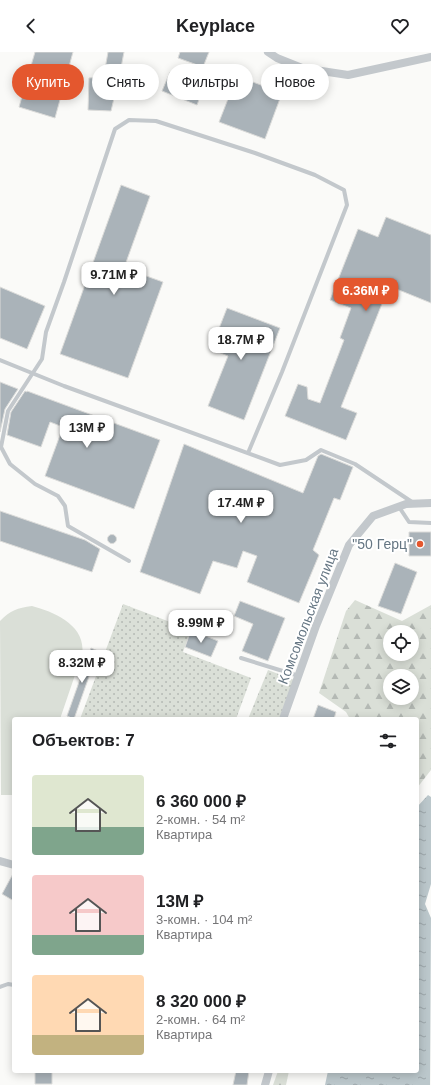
<!DOCTYPE html>
<html lang="ru">
<head>
<meta charset="utf-8">
<style>
	:root { --surface:#fff; --page:#f2f2f2; --text:#202124; --muted:#757577; --accent:#e4572e }
	body { margin:0; font-family:Helvetica,sans-serif; background:var(--page); color:var(--text); height:100vh; display:flex; flex-direction:column; font-size:15px; white-space:nowrap }
	* { box-sizing:border-box; margin:0 }
	p { font-size:13px; color:var(--muted) }
	.icon { flex:none; width:22px; height:22px; fill:none; stroke:currentColor; stroke-width:2; stroke-linecap:round; stroke-linejoin:round }
	.map { position:relative; flex:1; overflow:hidden }
	.drawer { position:absolute; left:12px; top:665px; width:407px; height:356px; display:flex; flex-direction:column; background:var(--surface); border-radius:4px; box-shadow:0 2px 10px #0003 }
	.drawer>* { flex:none }
	.guide { position:absolute; left:12px; top:12px; width:407px; height:36px; display:flex; gap:8px }
	.fabs { position:absolute; left:383px; top:573px; display:grid; gap:8px }
	.fabs a { display:grid; place-items:center; width:36px; height:36px; border-radius:50%; background:var(--surface); box-shadow:0 2px 10px #0003; font-size:20px }
	.price { position:absolute; translate:-50% -34px; padding:0 9px; border-radius:8px; background:#fff; color:#222; font-size:13px; line-height:26px; filter:drop-shadow(0 1px 2px #0008) }
	.price::after { content:''; position:absolute; left:50%; top:24px; width:12px; height:9px; margin-left:-6px; background:inherit; clip-path:polygon(0 0,100% 0,50% 100%) }
	.price.selected { background:var(--accent); color:#fff }
	ul { padding:0; list-style:none }
	li { display:flex; align-items:center; gap:12px; height:100px; padding:0 20px }
	li span { display:grid; place-items:center; flex:none; width:112px; height:80px; border-radius:4px; color:#555 }
	li>.icon { margin-inline-start:auto }
	span .icon { width:48px; height:48px; fill:#fffc; stroke-width:1 }
	li b { font-size:17px }
	h2 { display:flex; justify-content:space-between; align-items:center; height:48px; padding:0 20px; font-size:17px }
	.chip { padding:0 14px; border-radius:18px; background:var(--surface); box-shadow:0 2px 10px #0003; font-size:14px; line-height:36px }
	.chip.selected { background:var(--accent); color:#fff }
	header { display:flex; justify-content:space-between; align-items:center; height:52px; padding:0 20px; background:var(--surface); font-size:18px; font-weight:700 }
	.map>svg:first-child { display:block }
</style>
</head>
<body>
<header><svg class="icon" aria-label="back" viewBox="0 0 24 24"><path d="M15 5l-7 7 7 7"/></svg>Keyplace<svg class="icon" aria-label="heart" viewBox="0 0 24 24"><path d="M12 20l-8-8c-3-5 5-10 8-4 3-6 11-1 8 4z"/></svg></header>
<div class="map">
<svg width="431" height="1033" viewBox="0 0 431 1033">
	<defs>
		<pattern id="forest-firs" width="22" height="20" patternUnits="userSpaceOnUse"><rect width="22" height="20" fill="#dadfd7"/><path d="M5 1l3.5 6h-7zM16 11l3.5 6h-7z" fill="#b4b9b4"/></pattern>
		<pattern id="park-dots" width="8" height="8" patternUnits="userSpaceOnUse"><rect width="8" height="8" fill="#dadfd7"/><path d="M2 2h.1M6 6h.1" fill="none" stroke="#b4b9b4" stroke-width="1.8" stroke-linecap="round"/></pattern>
		<pattern id="water-ripples" width="26" height="14" patternUnits="userSpaceOnUse"><rect width="26" height="14" fill="#bbc7cb"/><path d="M2 4q2-2 4 0t4 0M15 11q2-2 4 0t4 0" fill="none" stroke="#9ca6aa"/></pattern>
	</defs>
	<rect width="100%" height="100%" fill="#fafaf8"/>
	<path fill="url(#forest-firs)" fill-rule="evenodd" d="M355,548l47,21 29,-16v165l-14,18v-69h-67l-4,-7 -27,-19 27,-82zM390,580h22v22h-22zM390,624h22v22h-22z
		M278,1019h11l-3,14h-13z"/>
	<path fill="url(#park-dots)" d="M123,552l68,26 -8,22 68,26 -15,41h-156z
		M268,618l29,11 -14,38h-35z"/>
	<path fill="#dadfd7" d="M32,554c23,6 55,20 50,49 -1,7 -5,14 -7,20 -5,15 -10,29 -15,44h-46v76h-13l-1,-174c11,-11 17,-13 32,-15z"/>
	<path fill="url(#water-ripples)" d="M428,743l3,2v87l-6,20 6,14 -1,167h-105l3,-14h89v-264z"/>
	<path fill="#aab3b9" stroke="#dcdcda" d="M35,0h38l-18,66 -36,-11z
		M108,0h16l-4,21 -9,38 -23,-1 1,-32 10,-1 3,-9 3,1z
		M180,0h29l-6,15 -25,-9z
		M170,20l34,14 -7,19 -35,-14z
		M237,24l45,17 -17,46 -46,-17z
		M121,133l29,11 -26,72 39,14 -35,96 -68,-24z
		M386,165l45,18v68l-42,-17 -48,121 16,6 -11,27 -61,-24 13,-32 9,3 1,12 12,4 24,-63 -4,-2 11,-30 -21,-8 28,-71 20,8z
		M0,235l45,19 -18,43 -27,-11z
		M227,256l53,20 -36,92 -36,-14 20,-50 -17,-7z
		M0,330l18,7 -13,20 -5,23z
		M25,339l2,1v-1l133,49 -26,69 -89,-33 18,-49 -13,-5 -9,25 -34,-12 4,-23z
		M184,392l119,49 15,-37 3,-2 32,13 -13,33 -6,-2 -21,52 6,5 -20,48 -52,-21 10,-26 -14,-5 -6,17 -24,-7 -13,33 -60,-22z
		M0,459l85,29 15,9 -8,23 -92,-31z
		M409,480h22v24h-22z
		M107.5 487a4.5 4.5 0 1 1 9 0a4.5 4.5 0 1 1-9 0Z
		M395,511l22,9 -16,42 -23,-8z
		M240,549l45,17 -17,43 -26,-10 11,-27 -19,-8z
		M191,578l27,11 -7,16 -26,-10z
		M91,596l7,3 -24,68 -7,-3z
		M318,653l18,7 -2,7h-21z
		M14,820v29l-12,-7z
		M236,1019h13l-2,14h-14z
		M35,1020h17v12h-17z"/>
	<g fill="none" stroke-linecap="round" stroke-linejoin="round">
		<path stroke="#c3c8cc" stroke-width="4" d="M0,308l64,26 216,79 26,-5 15,-10 34,14 57,38
			M399,455l10,15 22,1
			M129,509l-61,-35 -3,-20 -7,-10 -23,-12 -25,-20 -9,-17 7,-36 34,-52 4,-27 18,-50 51,-153 14,-9 27,1 99,32 60,22 29,15 3,15 -65,167 -34,81
			M241,606l58,18
			M0,935l8,-3 6,1"/>
		<path stroke="#c3c8cc" stroke-width="8" d="M268,0l9,6 25,10 46,7 83,-18
			M283,667l33,-93 33,-81 24,-29 33,-12 25,-1
			M0,809l14,4
			M265,1033l4,-14"/>
	</g>
	<circle fill="#e4572e" stroke="#fff" stroke-width="1.5" cx="420" cy="492" r="4"/>
	<g text-anchor="middle" dominant-baseline="central" stroke-width="4" stroke-linejoin="round" paint-order="stroke">
		<g font-size="14" fill="#657683" stroke="#fff" text-anchor="end">
			<text x="412" y="492">"50 Герц"</text>
		</g>
		<g font-size="14" fill="#657683" stroke="#fff">
			<text transform="translate(308 564) rotate(-69)">Комсомольская улица</text>
		</g>
	</g>
</svg>
<div class="fabs">
<a><svg class="icon" aria-label="locate" viewBox="0 0 24 24"><circle cx="12" cy="12" r="6"/><path d="M12 2v4M12 18v4M2 12h4M18 12h4"/></svg></a>
<a><svg class="icon" aria-label="layers" viewBox="0 0 24 24"><path d="M12 4l9 5-9 5-9-5zM3 14l9 5 9-5"/></svg></a>
</div>
<b class="price" style="left:114px;top:244px">9.71M ₽</b>
<b class="price selected" style="left:366px;top:260px">6.36M ₽</b>
<b class="price" style="left:241px;top:309px">18.7M ₽</b>
<b class="price" style="left:87px;top:397px">13M ₽</b>
<b class="price" style="left:241px;top:472px">17.4M ₽</b>
<b class="price" style="left:201px;top:592px">8.99M ₽</b>
<b class="price" style="left:82px;top:632px">8.32M ₽</b>
<div class="guide">
<a class="chip selected">Купить</a>
<a class="chip">Снять</a>
<a class="chip">Фильтры</a>
<a class="chip">Новое</a>
</div>
<section class="drawer">
<h2>Объектов: 7<svg class="icon" aria-label="filters" viewBox="0 0 24 24"><path d="M4 7h16M4 17h16"/><circle cx="9" cy="7" r="2"/><circle cx="15" cy="17" r="2"/></svg></h2>
<ul>
<li><span style="background:linear-gradient(#dfe7d0 65%,#7fa58c 0)"><svg class="icon" aria-label="home" viewBox="0 0 24 24"><path d="M3 11l9-7 9 7M6 9v11h12V9"/></svg></span><div><b>6 360 000 ₽</b><p>2-комн. · 54 m²</p><p>Квартира</p></div></li>
<li><span style="background:linear-gradient(#f6c9c9 75%,#7fa58c 0)"><svg class="icon" aria-label="home" viewBox="0 0 24 24"><path d="M3 11l9-7 9 7M6 9v11h12V9"/></svg></span><div><b>13M ₽</b><p>3-комн. · 104 m²</p><p>Квартира</p></div></li>
<li><span style="background:linear-gradient(#ffd9b3 75%,#c2b280 0)"><svg class="icon" aria-label="home" viewBox="0 0 24 24"><path d="M3 11l9-7 9 7M6 9v11h12V9"/></svg></span><div><b>8 320 000 ₽</b><p>2-комн. · 64 m²</p><p>Квартира</p></div></li>
</ul>
</section>
</div>
</body>
</html>
